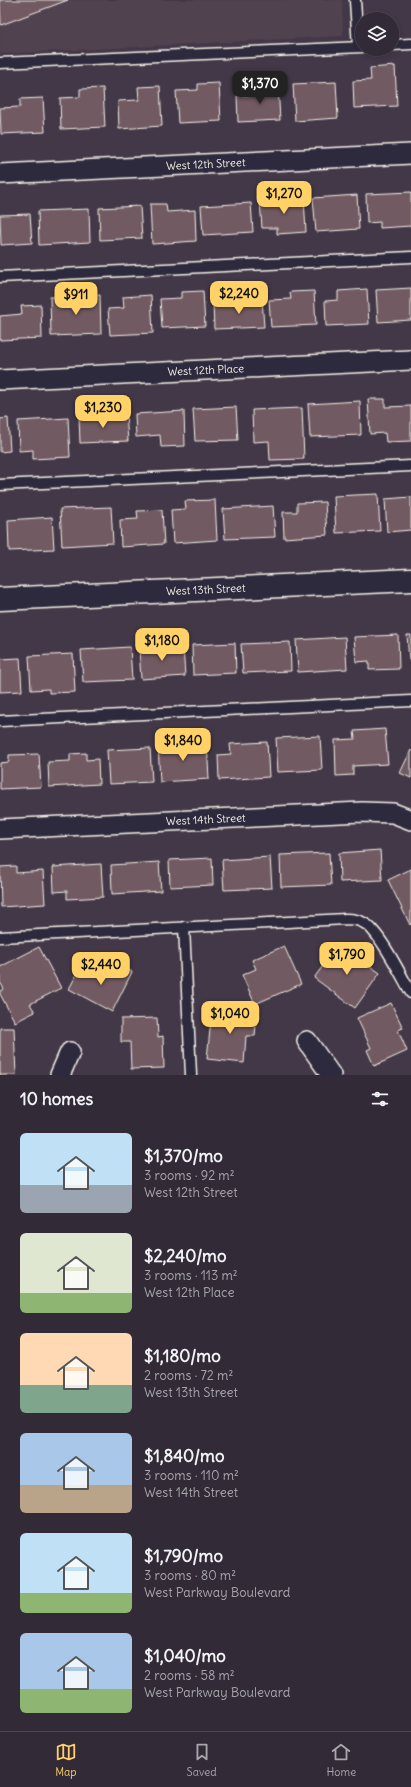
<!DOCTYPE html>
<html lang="en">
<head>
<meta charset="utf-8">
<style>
	:root { --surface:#322a36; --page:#3a323e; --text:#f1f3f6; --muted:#a8a7ad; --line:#4d4651; --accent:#ffd166 }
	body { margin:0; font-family:Delius,sans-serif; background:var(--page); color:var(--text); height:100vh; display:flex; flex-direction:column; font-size:15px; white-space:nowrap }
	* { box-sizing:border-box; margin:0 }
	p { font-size:13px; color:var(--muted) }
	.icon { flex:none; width:22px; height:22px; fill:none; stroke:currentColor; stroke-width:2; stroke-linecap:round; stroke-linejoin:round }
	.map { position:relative; height:1075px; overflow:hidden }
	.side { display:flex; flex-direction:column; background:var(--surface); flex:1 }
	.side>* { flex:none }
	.controls { position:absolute; left:355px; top:12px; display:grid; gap:8px }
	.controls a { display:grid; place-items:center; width:44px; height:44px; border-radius:50%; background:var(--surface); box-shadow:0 2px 6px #0003,0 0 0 1px var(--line); font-size:20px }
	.price { position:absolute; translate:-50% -34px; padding:0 9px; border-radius:8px; background:var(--accent); color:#111; font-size:13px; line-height:26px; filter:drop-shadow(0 1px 2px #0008) }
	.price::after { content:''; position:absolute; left:50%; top:24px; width:12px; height:9px; margin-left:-6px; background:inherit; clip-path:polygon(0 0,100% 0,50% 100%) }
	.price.active { background:#222; color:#fff }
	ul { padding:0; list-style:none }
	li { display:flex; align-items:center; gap:12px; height:100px; padding:0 20px }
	li span { display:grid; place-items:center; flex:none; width:112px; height:80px; border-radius:6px; color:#555 }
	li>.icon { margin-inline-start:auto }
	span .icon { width:48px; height:48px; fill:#fffc; stroke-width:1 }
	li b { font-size:17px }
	h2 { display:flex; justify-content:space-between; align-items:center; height:48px; padding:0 20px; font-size:17px }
	.dock { display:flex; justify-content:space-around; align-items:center; height:56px; border-top:1px solid var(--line); background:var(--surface); font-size:11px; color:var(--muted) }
	.dock a { display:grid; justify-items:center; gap:2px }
	.dock .active { color:var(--accent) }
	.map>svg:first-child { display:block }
</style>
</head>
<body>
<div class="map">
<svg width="411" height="1075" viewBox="0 0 411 1075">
	<rect width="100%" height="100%" fill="#433848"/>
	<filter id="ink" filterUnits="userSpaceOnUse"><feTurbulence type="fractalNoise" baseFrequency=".025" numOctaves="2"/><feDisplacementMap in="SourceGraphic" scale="8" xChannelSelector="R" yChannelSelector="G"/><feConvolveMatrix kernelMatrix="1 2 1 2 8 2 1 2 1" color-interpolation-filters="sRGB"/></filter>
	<g filter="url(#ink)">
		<path fill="#514250" d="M0,0h342l1,36 -343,18z"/>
		<path fill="#725a62" stroke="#f4f1e8" d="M0,0h68l-67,25z
			M395,66l2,40 -43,2 -1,-27 18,-1 -1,-12z
			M336,82l2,36 -43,3 -2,-37z
			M219,83l2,38 -43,2 -2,-32 22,-1v-6z
			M278,85l2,35 -42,2 -1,-26 17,-1v-8z
			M160,86l2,40 -43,3 -1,-28 21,-1 -1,-13z
			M103,88l2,39 -44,2 -1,-31 20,-1v-8z
			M43,98l2,34 -44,2 -1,-26 20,-1v-8z
			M411,192v34l-31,2v-6l-13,1 -1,-29z
			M357,195l2,34 -43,3 -3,-34z
			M304,198l2,34 -29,2v-6h-15l-2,-28z
			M251,203l2,29 -50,3 -2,-29z
			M150,204h16l1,8 28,-2 1,31 -44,3z
			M140,206l2,32 -42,2 -1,-32z
			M89,209l1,33 -51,3 -1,-34z
			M30,214l2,29 -31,2 -1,-30z
			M411,288v32l-33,2 -2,-32z
			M367,289l2,35 -43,2 -1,-25 13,-1v-9z
			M203,291l2,35 -43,2 -2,-29 21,-1v-6z
			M314,291l2,34 -45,2 -2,-27 22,-1 -1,-7z
			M100,295l1,39 -50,2 -1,-39z
			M151,295l2,38 -43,2 -2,-26 16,-1 -1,-11z
			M262,299l2,28 -50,2 -1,-25 27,-1 -1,-3z
			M41,305l1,33 -42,2v-24l22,-2 -1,-8z
			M368,399h17v8l26,-1v35l-25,1 -1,-9 -15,1z
			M360,401l1,34 -51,2 -2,-33z
			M236,407l2,33 -43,1 -2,-32z
			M302,408l2,51 -34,1 -1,-19 -16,1 -1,-32z
			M184,411l1,35 -24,1 -1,-12 -24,2 -1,-23z
			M126,414l2,27 -48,2 -1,-27z
			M8,418l2,33 -10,1v-33z
			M68,418l2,39 -37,2v-9l-14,1 -1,-30z
			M378,494l2,37 -44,2 -2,-37z
			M411,497v33l-24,2 -2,-33z
			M215,500l2,40 -44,3 -2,-33 15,-1 -1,-8z
			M325,502l2,33 -43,3 -1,-26h14v-9z
			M273,506l2,31 -50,2 -2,-30z
			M111,507l2,36 -51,3 -2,-37z
			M162,510l2,34 -43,3 -1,-27 18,-1 -1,-8z
			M52,517l2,32 -45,2 -1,-31z
			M398,635l1,34 -30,1v-9l-13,1 -2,-25z
			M407,635h4v25h-2z
			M345,637l2,32 -49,3 -2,-32z
			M290,642l1,29 -48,2 -2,-29z
			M235,643l1,30 -43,2 -1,-30z
			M183,646l2,30 -44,3 -2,-31z
			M130,647l2,33 -49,2 -2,-32z
			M73,654l2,38 -26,1v-4l-18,1 -2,-34z
			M20,658l2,33 -22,1v-33z
			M385,729l3,35 -35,2v9l-17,1 -1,-36 20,-1 -1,-8z
			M320,736l2,34 -44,2 -2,-34z
			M207,742l2,37 -49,3 -2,-38z
			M267,742l2,35 -50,3 -1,-25 13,-1 -1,-10z
			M150,748l2,34 -43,2 -2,-34z
			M411,750v28l-11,-5z
			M86,753v7l12,-1 1,25 -50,3 -1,-25 22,-1v-7z
			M39,754l2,33 -41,2v-26l9,-1v-7z
			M380,850l2,30 -42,2 -1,-29z
			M329,853l2,32 -50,2 -1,-32z
			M270,857l2,31 -48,2 -2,-30z
			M212,858l1,27 -43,2 -1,-27z
			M159,862l2,29 -49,3 -1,-29z
			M101,864l2,33 -36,2v-8l-13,1 -1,-25z
			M16,866v7l27,-2 2,33 -44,3 -1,-40z
			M411,869v55l-1,1 -22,-45z
			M339,944l41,29 -25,35 -41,-30z
			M284,946l17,38 -46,20 -13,-29 14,-6 -4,-9z
			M39,947l22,41 -31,16 5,8 -20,10 -15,-28v-3l4,-2 -4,-7v-15z
			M120,965l12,7 -20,40 -43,-23 12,-23 17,8 3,-6 14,7z
			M391,1003l12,25 -5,2 9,21 -33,15 -7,-16 4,-2 -14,-30z
			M212,1010l45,4 -2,22h-9l-2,27 -37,-4z
			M157,1018l1,19 5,-1 1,32 -33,1 -1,-27h-9v-23z
			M0,1028h14l2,47h-16z"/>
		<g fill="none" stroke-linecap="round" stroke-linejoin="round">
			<defs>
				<path id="service" d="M355,0l3,47
					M392,45l19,-1
					M0,63l362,-16
					M0,277l411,-20
					M0,485l411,-19
					M0,721l411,-20
					M184,927l7,148
					M0,937l346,-18c6,0 13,1 18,4 15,7 38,54 47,70"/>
				<g id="minor">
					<path id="s1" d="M0,174l411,-20"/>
					<path id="s2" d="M0,380l411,-20"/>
					<path id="s3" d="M0,829l362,-17 31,1 18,7"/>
					<path d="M307,1041l24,34"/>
					<path d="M60,1075l10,-23"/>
				</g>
				<g id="tertiary">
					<path id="s4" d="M0,599l411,-19"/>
				</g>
			</defs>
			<use href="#service" stroke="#f4f1e8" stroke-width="13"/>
			<use href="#minor" stroke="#f4f1e8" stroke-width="22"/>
			<use href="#tertiary" stroke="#f4f1e8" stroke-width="25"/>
			<use href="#service" stroke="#2f2a3d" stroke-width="10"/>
			<use href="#minor" stroke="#2f2a3d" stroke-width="19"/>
			<use href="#tertiary" stroke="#2f2a3d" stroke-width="22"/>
		</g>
	</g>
	<g text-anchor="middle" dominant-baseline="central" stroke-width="3" stroke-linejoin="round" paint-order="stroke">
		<g font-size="11" fill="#f4f1e8" stroke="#2f2a3d">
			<text stroke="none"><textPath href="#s1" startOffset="206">West 12th Street</textPath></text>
			<text stroke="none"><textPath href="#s2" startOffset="206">West 12th Place</textPath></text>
			<text stroke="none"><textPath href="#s4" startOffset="206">West 13th Street</textPath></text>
			<text stroke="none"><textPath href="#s3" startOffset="206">West 14th Street</textPath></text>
		</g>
	</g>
</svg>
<div class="controls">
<a><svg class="icon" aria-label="layers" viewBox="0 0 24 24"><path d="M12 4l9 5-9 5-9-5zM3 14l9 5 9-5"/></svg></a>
</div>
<b class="price active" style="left:260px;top:105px">$1,370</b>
<b class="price" style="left:284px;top:215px">$1,270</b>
<b class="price" style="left:239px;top:315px">$2,240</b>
<b class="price" style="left:76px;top:316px">$911</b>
<b class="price" style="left:103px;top:429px">$1,230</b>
<b class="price" style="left:162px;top:662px">$1,180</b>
<b class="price" style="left:183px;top:762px">$1,840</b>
<b class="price" style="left:347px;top:976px">$1,790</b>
<b class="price" style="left:101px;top:986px">$2,440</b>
<b class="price" style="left:230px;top:1035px">$1,040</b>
</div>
<section class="side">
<h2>10 homes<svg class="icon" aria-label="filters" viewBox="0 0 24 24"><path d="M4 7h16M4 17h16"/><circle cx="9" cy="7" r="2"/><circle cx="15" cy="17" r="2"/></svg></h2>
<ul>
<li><span style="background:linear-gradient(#bfe0f5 65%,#9aa5b1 0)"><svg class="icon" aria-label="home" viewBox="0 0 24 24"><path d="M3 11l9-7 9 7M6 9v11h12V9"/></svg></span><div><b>$1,370/mo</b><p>3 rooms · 92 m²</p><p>West 12th Street</p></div></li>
<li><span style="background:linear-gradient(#dfe7d0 75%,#8fb573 0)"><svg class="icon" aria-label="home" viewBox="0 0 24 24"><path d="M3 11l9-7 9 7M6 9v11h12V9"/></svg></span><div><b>$2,240/mo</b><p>3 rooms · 113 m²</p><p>West 12th Place</p></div></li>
<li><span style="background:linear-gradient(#ffd9b3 65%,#7fa58c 0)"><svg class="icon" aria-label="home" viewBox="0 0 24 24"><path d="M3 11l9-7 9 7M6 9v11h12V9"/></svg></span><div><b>$1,180/mo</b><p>2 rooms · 72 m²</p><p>West 13th Street</p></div></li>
<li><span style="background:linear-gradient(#a9c7e8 65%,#b9a48a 0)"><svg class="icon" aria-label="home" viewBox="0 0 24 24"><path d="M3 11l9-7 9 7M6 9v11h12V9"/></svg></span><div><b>$1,840/mo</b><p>3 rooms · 110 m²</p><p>West 14th Street</p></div></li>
<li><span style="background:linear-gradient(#bfe0f5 75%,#8fb573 0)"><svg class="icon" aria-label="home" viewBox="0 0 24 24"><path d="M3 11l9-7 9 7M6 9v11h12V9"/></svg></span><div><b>$1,790/mo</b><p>3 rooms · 80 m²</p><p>West Parkway Boulevard</p></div></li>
<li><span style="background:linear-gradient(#a9c7e8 70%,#8fb573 0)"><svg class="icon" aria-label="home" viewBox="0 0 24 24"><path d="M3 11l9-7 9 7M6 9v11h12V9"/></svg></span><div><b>$1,040/mo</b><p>2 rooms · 58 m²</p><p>West Parkway Boulevard</p></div></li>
</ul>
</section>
<nav class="dock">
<a class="active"><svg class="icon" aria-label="map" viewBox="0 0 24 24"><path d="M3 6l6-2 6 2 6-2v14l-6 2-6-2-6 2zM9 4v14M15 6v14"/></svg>Map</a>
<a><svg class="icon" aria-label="saved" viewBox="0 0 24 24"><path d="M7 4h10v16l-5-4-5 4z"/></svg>Saved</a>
<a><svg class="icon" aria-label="home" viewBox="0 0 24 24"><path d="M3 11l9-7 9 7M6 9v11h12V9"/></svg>Home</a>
</nav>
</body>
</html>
